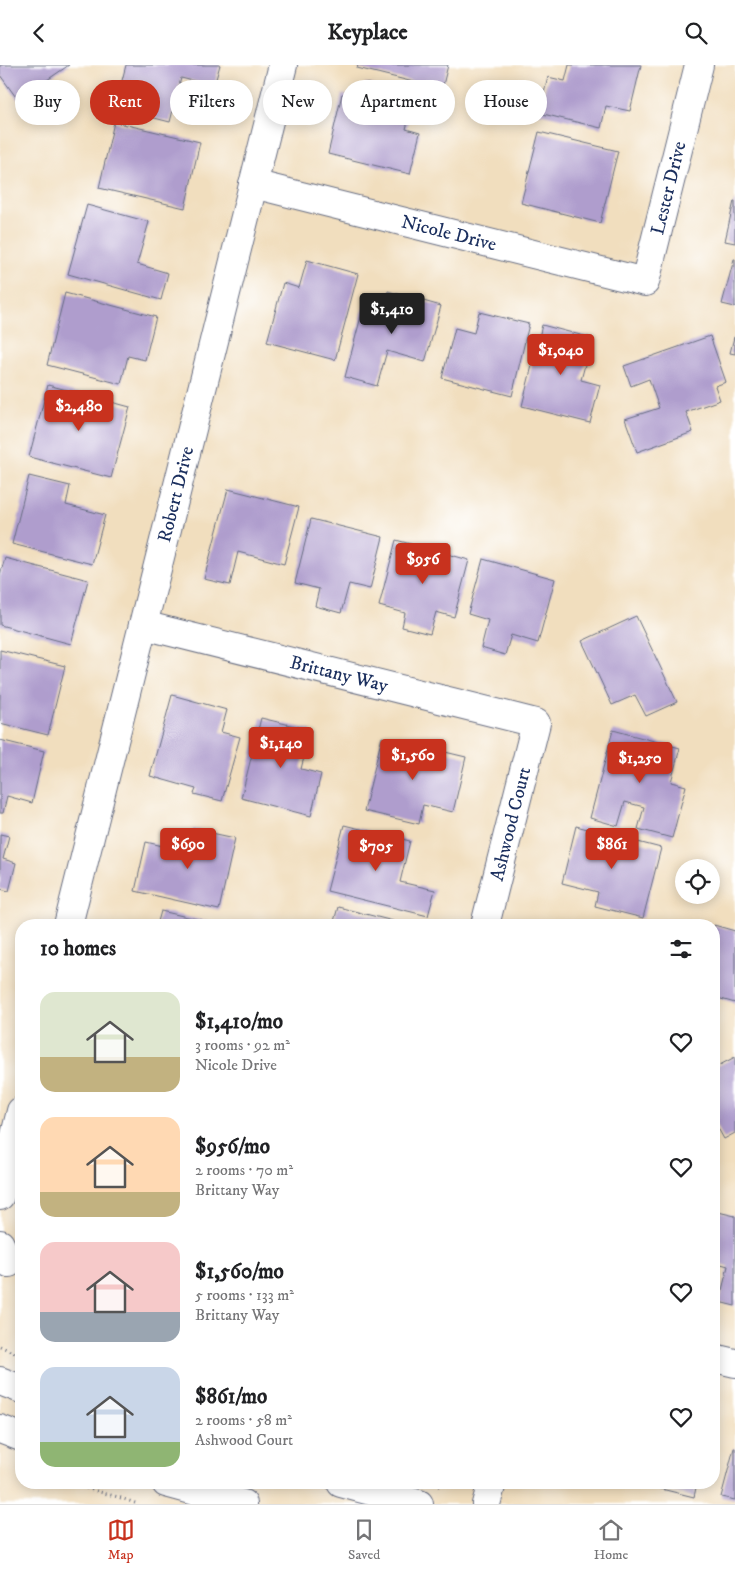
<!DOCTYPE html>
<html lang="en">
<head>
<meta charset="utf-8">
<style>
	:root { --surface:#fff; --page:#f6f6f6; --text:#202124; --muted:#757577; --line:#e0e0e0; --accent:#c8321e }
	body { margin:0; font-family:"IM FELL DW Pica",serif; background:var(--page); color:var(--text); height:100vh; display:flex; flex-direction:column; font-size:19px; white-space:nowrap }
	* { box-sizing:border-box; margin:0 }
	p { font-size:16px; color:var(--muted) }
	.icon { flex:none; width:28px; height:28px; fill:none; stroke:currentColor; stroke-width:2; stroke-linecap:round; stroke-linejoin:round }
	.map { position:relative; flex:1; overflow:hidden }
	.details { position:absolute; left:15px; top:854px; width:705px; height:570px; display:flex; flex-direction:column; background:var(--surface); border-radius:20px; box-shadow:0 2px 12px #0003 }
	.details>* { flex:none }
	.guide { position:absolute; left:15px; top:15px; width:705px; height:45px; display:flex; gap:10px }
	.buttons { position:absolute; left:675px; top:794px; display:grid; gap:10px }
	.buttons a { display:grid; place-items:center; width:45px; height:45px; border-radius:50%; background:var(--surface); box-shadow:0 2px 12px #0003; font-size:25px }
	.price { position:absolute; translate:-50% -42px; padding:0 11px; border-radius:5px; background:var(--accent); color:#fff; font-size:16px; line-height:32px; filter:drop-shadow(0 1px 2px #0008) }
	.price::after { content:''; position:absolute; left:50%; top:30px; width:15px; height:11px; margin-left:-8px; background:inherit; clip-path:polygon(0 0,100% 0,50% 100%) }
	.price.active { background:#222; color:#fff }
	ul { padding:0; list-style:none }
	li { display:flex; align-items:center; gap:15px; height:125px; padding:0 25px }
	li span { display:grid; place-items:center; flex:none; width:140px; height:100px; border-radius:15px; color:#555 }
	li>.icon { margin-inline-start:auto }
	span .icon { width:60px; height:60px; fill:#fffc; stroke-width:1 }
	li b { font-size:21px }
	h2 { display:flex; justify-content:space-between; align-items:center; height:60px; padding:0 25px; font-size:21px }
	.chip { padding:0 18px; border-radius:22px; background:var(--surface); box-shadow:0 2px 12px #0003; font-size:18px; line-height:45px }
	.chip.active { background:var(--accent); color:#fff }
	header { display:flex; justify-content:space-between; align-items:center; height:65px; padding:0 25px; background:var(--surface); font-size:22px; font-weight:800 }
	.dock { display:flex; justify-content:space-around; align-items:center; height:70px; border-top:1px solid var(--line); background:var(--surface); font-size:14px; color:var(--muted) }
	.dock a { display:grid; justify-items:center; gap:2px }
	.dock .active { color:var(--accent) }
	.map>svg:first-child { display:block }
</style>
</head>
<body>
<header><svg class="icon" aria-label="back" viewBox="0 0 24 24"><path d="M15 5l-7 7 7 7"/></svg>Keyplace<svg class="icon" aria-label="search" viewBox="0 0 24 24"><circle cx="10" cy="10" r="6"/><path d="M15 15l6 6"/></svg></header>
<div class="map">
<svg width="735" height="1439" viewBox="0 0 735 1439">
	<rect width="100%" height="100%" fill="#fff"/>
	<filter id="ink" filterUnits="userSpaceOnUse"><feTurbulence type="fractalNoise" baseFrequency=".02" numOctaves="2"/><feDisplacementMap in="SourceGraphic" scale="10" xChannelSelector="R" yChannelSelector="G"/><feConvolveMatrix kernelMatrix="1 2 1 2 8 2 1 2 1" color-interpolation-filters="sRGB"/></filter>
	<filter id="wash" filterUnits="userSpaceOnUse"><feTurbulence type="fractalNoise" baseFrequency=".0096" numOctaves="4" result="noise"/><feDisplacementMap in="SourceGraphic" scale="20" xChannelSelector="R" yChannelSelector="G"/><feGaussianBlur stdDeviation="1.12" result="paint"/><feColorMatrix in="noise" values="0 0 0 0 0 0 0 0 0 0 0 0 0 0 0 0 0 1.4 0 .05"/><feComposite in="paint" operator="in"/></filter>
	<g filter="url(#wash)">
		<rect width="100%" height="100%" fill="#f1debe"/>
		<g id="blocks">
			<path fill="#af9dcd" d="M0,0h69l-51,35 -18,-25z
				M126,0h94l-6,21 -33,-8 -11,44 -55,-14z
				M358,0h90l-6,24 -85,-21z
				M569,0h72l-11,46 -24,-5 -5,22 -62,-15 9,-36 17,4z
				M365,18l50,12 -9,34 14,4 -10,41 -82,-20 14,-60 19,5z
				M114,57l86,20 -15,66 -86,-20z
				M539,67l79,19 -18,72 -79,-20z
				M734,136h1v42l-10,-2z
				M87,140l62,17 -12,42 31,9 -7,27 -93,-26z
				M734,194h1v48l-13,-3z
				M307,195l51,14 -23,86 -68,-18 16,-59 16,5z
				M388,226l53,15 -16,56 -38,-11 -10,35 -32,-9 19,-72 19,6z
				M65,228l91,24 -11,43 -17,-4 -7,28 -74,-19z
				M479,247l50,12 -17,72 -70,-18 13,-50 19,5z
				M542,260l50,13 -11,42 19,5 -10,38 -68,-17z
				M710,271l16,46 -11,4 5,14 -34,12 7,20 -56,20 -12,-33 34,-11 -10,-29 -18,7 -7,-20z
				M734,272h1v17l-5,-1z
				M48,320l82,22 -19,71 -82,-21z
				M29,411l41,10 -4,19 39,10 -13,49 -80,-20z
				M228,424l71,18 -15,57 -46,-12 -8,33 -26,-6z
				M311,454l72,18 -13,52 -21,-5 -8,29 -26,-7 4,-17 -24,-6z
				M396,475l73,20 -15,57 -18,-5 -6,22 -28,-7 3,-14 -26,-7z
				M5,493l83,22 -17,64 -71,-19v-50z
				M483,494l72,20 -17,64 -27,-8 -6,20 -24,-7 7,-28 -20,-6z
				M636,551l41,86 -31,14 -11,-21 -23,10 -30,-64z
				M0,585l65,16 -17,69 -48,-12z
				M172,630l55,15 -6,22 19,5 -18,64 -28,-7 2,-5 -46,-13z
				M261,653l50,12 -10,39 20,5 -10,42 -70,-18z
				M613,665l67,18 -9,34 15,4 -14,52 -34,-9 6,-22 -19,-5 -7,24 -28,-8z
				M382,672l84,20 -13,55 -30,-7 -4,19 -55,-13z
				M0,675l44,11 -12,52 -25,-7 -4,17h-3z
				M344,760l66,16 -10,41 35,8 -7,26 -101,-25z
				M576,761l85,22 -18,70 -48,-12 3,-14 -36,-9z
				M193,764l42,9 -16,72 -84,-19 11,-49 42,10z
				M0,769l9,2 -6,23 13,4 -7,28 -9,-2z
				M338,842l55,14 -1,4h-59z
				M161,846l57,13v1h-61z
				M714,860l21,6v72l-21,-6z
				M735,992v76l-11,6 -10,-18v-53z
				M714,1146l21,5v90l-16,-4 9,-36 -14,-4z
				M734,1383h1v52l-14,-3z
				M637,1418h60l-3,14z"/>
		</g>
	</g>
	<g filter="url(#ink)">
		<use href="#blocks" fill-opacity="0" stroke="#666c80" stroke-width="1"/>
		<g fill="none" stroke-linecap="round" stroke-linejoin="round">
			<defs>
				<g id="minor">
					<path id="s1" d="M253,119l392,98 54,-217"/>
					<path id="s2" d="M143,560l393,98 -51,202"/>
					<path id="s3" d="M68,860l215,-860"/>
					<path d="M0,1131l21,-85"/>
					<path d="M0,1179l9,19"/>
					<path d="M714,1293l21,5"/>
					<path d="M0,1316l21,8"/>
					<path d="M0,1364l21,8"/>
					<path d="M166,1418l77,21"/>
					<path d="M341,1418l78,21"/>
					<path d="M486,1439l6,-21"/>
				</g>
			</defs>
			<use href="#minor" stroke="#666c80" stroke-width="30"/>
			<path stroke="#666c80" stroke-width="3" stroke-dasharray="1 4" stroke-linecap="butt" d="M0,1281l21,10
				M67,1418l51,14 20,7
				M438,1421l22,-2 3,6"/>
			<use href="#minor" stroke="#fff" stroke-width="28"/>
		</g>
	</g>
	<g text-anchor="middle" dominant-baseline="central" stroke-width="4" stroke-linejoin="round" paint-order="stroke">
		<g font-size="19" fill="#1b2f5e" stroke="#fff">
			<text stroke="none"><textPath href="#s1" startOffset="501">Lester Drive</textPath></text>
			<text stroke="none"><textPath href="#s1" startOffset="202">Nicole Drive</textPath></text>
			<text stroke="none"><textPath href="#s3" startOffset="444">Robert Drive</textPath></text>
			<text stroke="none"><textPath href="#s2" startOffset="202">Brittany Way</textPath></text>
			<text transform="translate(511 759) rotate(-76)">Ashwood Court</text>
		</g>
	</g>
</svg>
<div class="buttons">
<a><svg class="icon" aria-label="locate" viewBox="0 0 24 24"><circle cx="12" cy="12" r="6"/><path d="M12 2v4M12 18v4M2 12h4M18 12h4"/></svg></a>
</div>
<b class="price active" style="left:392px;top:270px">$1,410</b>
<b class="price" style="left:561px;top:311px">$1,040</b>
<b class="price" style="left:79px;top:367px">$2,480</b>
<b class="price" style="left:423px;top:520px">$956</b>
<b class="price" style="left:281px;top:704px">$1,140</b>
<b class="price" style="left:413px;top:716px">$1,560</b>
<b class="price" style="left:640px;top:719px">$1,250</b>
<b class="price" style="left:188px;top:805px">$690</b>
<b class="price" style="left:612px;top:805px">$861</b>
<b class="price" style="left:376px;top:807px">$705</b>
<div class="guide">
<a class="chip">Buy</a>
<a class="chip active">Rent</a>
<a class="chip">Filters</a>
<a class="chip">New</a>
<a class="chip">Apartment</a>
<a class="chip">House</a>
</div>
<section class="details">
<h2>10 homes<svg class="icon" aria-label="filters" viewBox="0 0 24 24"><path d="M4 7h16M4 17h16"/><circle cx="9" cy="7" r="2"/><circle cx="15" cy="17" r="2"/></svg></h2>
<ul>
<li><span style="background:linear-gradient(#dfe7d0 65%,#c2b280 0)"><svg class="icon" aria-label="home" viewBox="0 0 24 24"><path d="M3 11l9-7 9 7M6 9v11h12V9"/></svg></span><div><b>$1,410/mo</b><p>3 rooms · 92 m²</p><p>Nicole Drive</p></div><svg class="icon" aria-label="heart" viewBox="0 0 24 24"><path d="M12 20l-8-8c-3-5 5-10 8-4 3-6 11-1 8 4z"/></svg></li>
<li><span style="background:linear-gradient(#ffd9b3 75%,#c2b280 0)"><svg class="icon" aria-label="home" viewBox="0 0 24 24"><path d="M3 11l9-7 9 7M6 9v11h12V9"/></svg></span><div><b>$956/mo</b><p>2 rooms · 70 m²</p><p>Brittany Way</p></div><svg class="icon" aria-label="heart" viewBox="0 0 24 24"><path d="M12 20l-8-8c-3-5 5-10 8-4 3-6 11-1 8 4z"/></svg></li>
<li><span style="background:linear-gradient(#f6c9c9 70%,#9aa5b1 0)"><svg class="icon" aria-label="home" viewBox="0 0 24 24"><path d="M3 11l9-7 9 7M6 9v11h12V9"/></svg></span><div><b>$1,560/mo</b><p>5 rooms · 133 m²</p><p>Brittany Way</p></div><svg class="icon" aria-label="heart" viewBox="0 0 24 24"><path d="M12 20l-8-8c-3-5 5-10 8-4 3-6 11-1 8 4z"/></svg></li>
<li><span style="background:linear-gradient(#c9d6e8 75%,#8fb573 0)"><svg class="icon" aria-label="home" viewBox="0 0 24 24"><path d="M3 11l9-7 9 7M6 9v11h12V9"/></svg></span><div><b>$861/mo</b><p>2 rooms · 58 m²</p><p>Ashwood Court</p></div><svg class="icon" aria-label="heart" viewBox="0 0 24 24"><path d="M12 20l-8-8c-3-5 5-10 8-4 3-6 11-1 8 4z"/></svg></li>
</ul>
</section>
</div>
<nav class="dock">
<a class="active"><svg class="icon" aria-label="map" viewBox="0 0 24 24"><path d="M3 6l6-2 6 2 6-2v14l-6 2-6-2-6 2zM9 4v14M15 6v14"/></svg>Map</a>
<a><svg class="icon" aria-label="saved" viewBox="0 0 24 24"><path d="M7 4h10v16l-5-4-5 4z"/></svg>Saved</a>
<a><svg class="icon" aria-label="home" viewBox="0 0 24 24"><path d="M3 11l9-7 9 7M6 9v11h12V9"/></svg>Home</a>
</nav>
</body>
</html>
